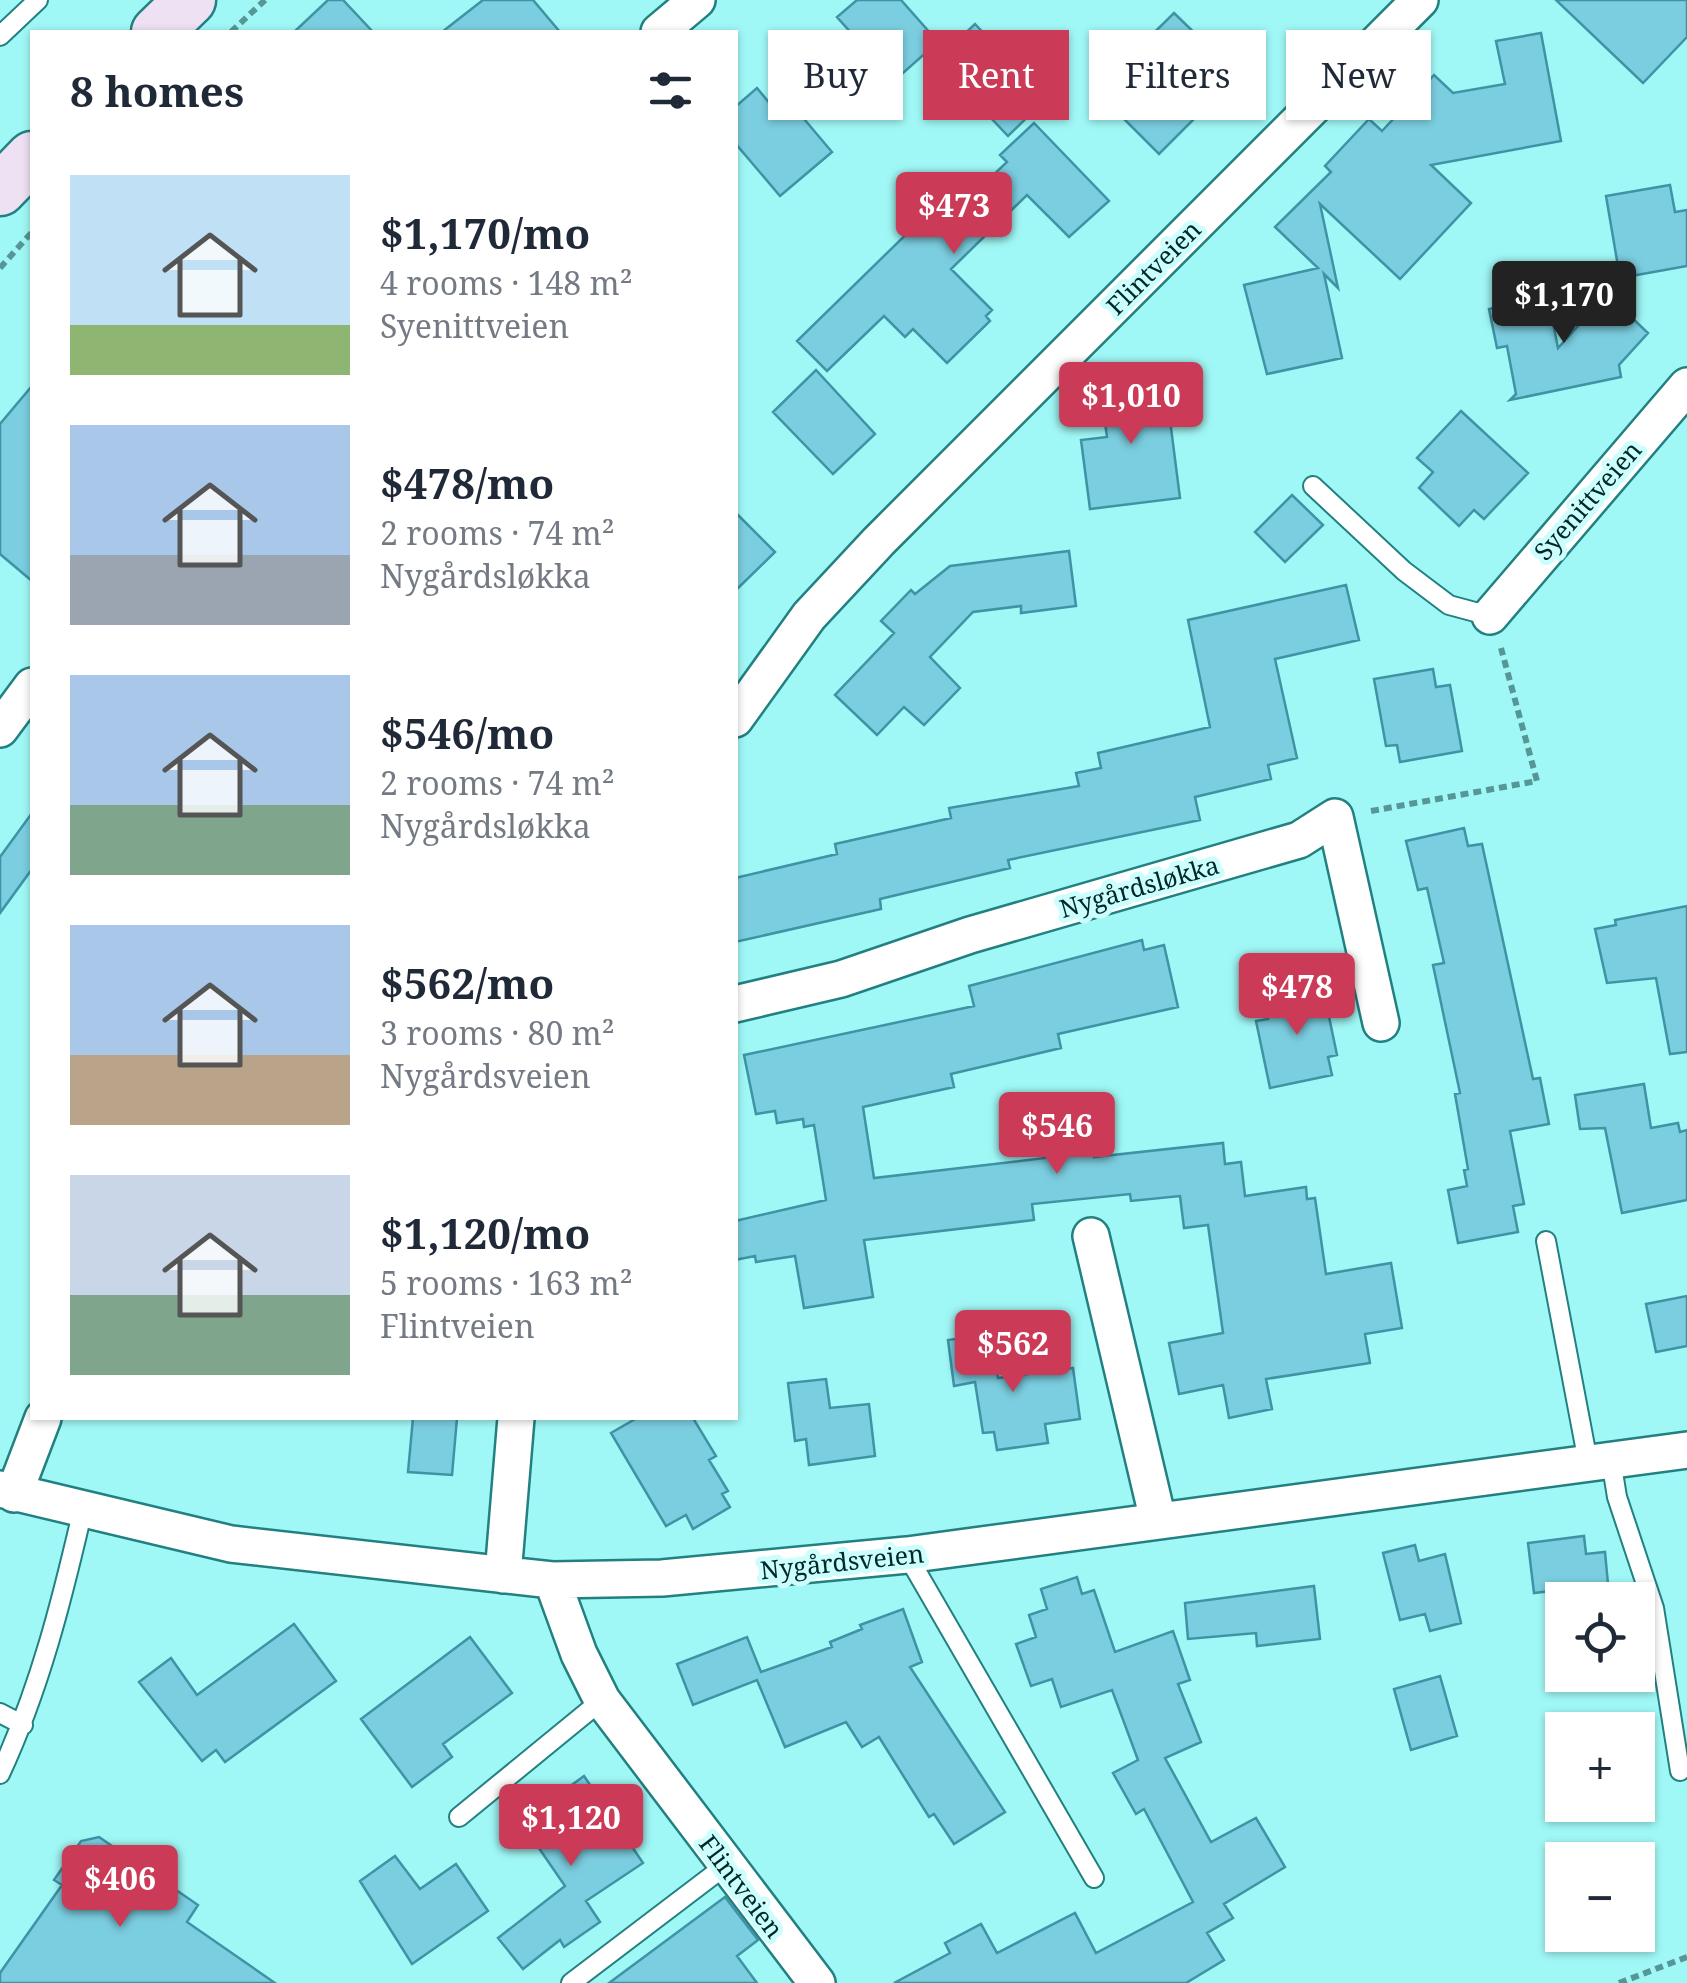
<!DOCTYPE html>
<html lang="en">
<head>
<meta charset="utf-8">
<style>
	:root { --surface:#fff; --page:#f2f2f3; --text:#1f2937; --muted:#747a83; --accent:#cb3b57 }
	body { margin:0; font-family:"Noto Serif",serif; background:var(--page); color:var(--text); height:100vh; display:flex; flex-direction:column; font-size:38px; white-space:nowrap }
	* { box-sizing:border-box; margin:0 }
	p { font-size:32px; color:var(--muted) }
	.icon { flex:none; width:55px; height:55px; fill:none; stroke:currentColor; stroke-width:2; stroke-linecap:round; stroke-linejoin:round }
	.map { position:relative; flex:1; overflow:hidden }
	.panel { position:absolute; left:30px; top:30px; width:708px; height:1390px; display:flex; flex-direction:column; background:var(--surface); border-radius:0px; box-shadow:0 2px 8px #0004 }
	.panel>* { flex:none }
	.hud { position:absolute; left:768px; top:30px; width:768px; height:90px; display:flex; gap:20px }
	.tools { position:absolute; left:1545px; top:1582px; display:grid; gap:20px }
	.tools a { display:grid; place-items:center; width:110px; height:110px; border-radius:0px; background:var(--surface); box-shadow:0 2px 8px #0004; font-size:50px }
	.price { position:absolute; translate:-50% -85px; padding:0 22px; border-radius:10px; background:var(--accent); color:#fff; font-size:32px; line-height:65px; filter:drop-shadow(0 2px 5px #0008) }
	.price::after { content:''; position:absolute; left:50%; top:60px; width:30px; height:22px; margin-left:-15px; background:inherit; clip-path:polygon(0 0,100% 0,50% 100%) }
	.price.active { background:#222; color:#fff }
	ul { padding:0; list-style:none }
	li { display:flex; align-items:center; gap:30px; height:250px; padding:0 40px }
	li span { display:grid; place-items:center; flex:none; width:280px; height:200px; border-radius:0px; color:#555 }
	li>.icon { margin-inline-start:auto }
	span .icon { width:120px; height:120px; fill:#fffc; stroke-width:1 }
	li b { font-size:42px }
	h2 { display:flex; justify-content:space-between; align-items:center; height:120px; padding:0 40px; font-size:42px }
	.tag { padding:0 35px; border-radius:0px; background:var(--surface); box-shadow:0 2px 8px #0004; font-size:35px; line-height:90px }
	.tag.active { background:var(--accent); color:#fff }
	.map>svg:first-child { display:block }
</style>
</head>
<body>
<div class="map">
<svg width="1687" height="1983" viewBox="0 0 1687 1983">
	<rect width="100%" height="100%" fill="#a0f8f6"/>
	<path fill="#7bcee0" stroke="#3e93a5" stroke-width="2.5" d="M328,0h15l30,32h-79z
		M483,0h50l27,32h-118z
		M857,0h44l37,42 -44,39 -57,-64z
		M1556,0h131v37l-44,46z
		M1174,13l31,30 -6,6 8,7 -18,17 25,26 -55,55 -38,-38 17,-16 -26,-26z
		M975,24l36,38 4,-4 35,37 -42,41 -35,-37 5,-5 -36,-39z
		M1541,33l20,108 -130,24 40,38 -71,76 -80,-75 18,84 -14,-14 18,84 -75,16 -23,-89 74,-17 -43,-41 56,-55 -6,-6 44,-47 13,12 52,-56 19,18 52,-9 -9,-43z
		M757,88l14,17 12,-11 49,58 -52,44 -45,-53v-36z
		M1034,123l75,78 -40,36 -42,-42 -76,74 41,41 -6,6 4,5 -43,42 -34,-34 -8,8 -21,-21 -57,55 -30,-30 133,-130 12,13 65,-62 -7,-7z
		M1670,185l5,27 12,-2v56l-67,12 -14,-82z
		M1607,294l41,39 -29,32 2,12 -111,23 6,-6 -9,-48 -10,2 -8,-39 59,-11 10,50z
		M816,370l59,64 -42,40 -60,-62z
		M1151,371l8,50 11,-1 10,78 -90,11 -9,-69 26,-3 -8,-59z
		M32,386v195l-32,-27v-130z
		M1461,411l67,62 -44,46 -10,-9 -15,16 -40,-38 14,-16 -16,-14z
		M1292,495l31,30 -38,37 -30,-30z
		M735,512l40,40 -40,39z
		M1069,551l7,55 -55,7v-7l-48,6 -43,45 30,31 -36,37 -20,-18 -27,28 -42,-40 59,-62 -13,-12 30,-31 4,4 35,-28z
		M1346,585l13,55 -84,19 22,99 -29,7 3,14 -76,18 5,23 -192,40 2,8 -130,31 1,10 -146,33v-64l102,-24 -2,-10 116,-26 -2,-10 130,-22 -3,-13 25,-5 -3,-15 112,-26 -22,-107z
		M1433,669l3,18 14,-2 12,66 -62,11 -3,-17 -11,1 -12,-67z
		M32,813v56l-32,44v-56z
		M1464,828l4,18 14,-2 51,235 7,-1 9,46 -39,7 14,73 -11,2 5,26 -60,11 -10,-53 19,-4 -3,-16 4,-1 -13,-75 5,-1 -27,-128 11,-2 -17,-75 -9,2 -12,-49z
		M1687,906v146l-17,2 -14,-76 -49,5 -12,-54 21,-4 -1,-5z
		M1142,940l2,10 20,-5 14,62 -120,27 3,14 -110,26 3,13 -91,20 11,71 171,-20 -1,-12 48,-5 2,16 129,-14 2,21 16,-2 4,34 61,-9 1,12 8,-1 11,76 65,-11 11,65 -37,6 5,29 -104,16 6,30 -43,9 -6,-33 -44,9 -10,-51 54,-10 -15,-108 -24,3 -4,-32 -49,5 -1,-7 -98,10 2,16 -170,20 9,57 -69,11 -9,-52 -39,6 -1,-6 -20,4v-39l91,-21 -12,-75 -10,2 -1,-8 -26,4 -2,-12 -19,3 -12,-59 230,-49 -5,-20z
		M1323,988l14,67 -9,2 4,18 -62,13 -14,-67 12,-2 -4,-18z
		M1644,1084l7,44 27,-5 2,9 7,-2v70l-65,13 -17,-85 -25,1 -5,-34z
		M1687,1296v50l-31,6 -10,-48z
		M992,1334l6,44 75,-10 7,51 -35,5 3,19 -51,7 -3,-18 -11,1 -8,-51 -21,4 -6,-46z
		M826,1379l4,29 39,-4 6,52 -66,9 -3,-26 -11,2 -7,-58z
		M413,1418h44l-5,57 -44,-3z
		M637,1418h56l23,38 -7,4 19,31 -6,3 8,13 -37,22 -7,-14 -20,11 -55,-93z
		M1584,1536l2,18 19,-2 3,32 -74,9 -6,-50z
		M1415,1545l4,16 26,-7 16,69 -31,8 -5,-17 -25,6 -17,-67z
		M1077,1577l5,17 12,-4 21,62 58,-21 17,49 -12,4 23,58 -36,16 46,84 45,-24 29,49 -61,37 9,14 -26,15 17,27 -38,23h-292l56,-30 -5,-10 36,-19 16,29 78,-40 21,40 97,-51 -49,-93 -8,5 -23,-41 25,-13 -26,-70 -51,17 -9,-28 -21,7 -15,-42 20,-7 -7,-22 18,-6 -6,-20z
		M1314,1586l6,53 -63,7 -1,-13 -68,6 -3,-36z
		M903,1609l19,53 -12,5 95,145 -51,32 -20,-30 -5,3 -50,-80 -17,10 -16,-25 -61,25 -28,-67 -64,25 -16,-41 70,-27 14,35 71,-25 -2,-5 32,-13 -2,-4z
		M294,1624l42,57 -111,81 -9,-12 -14,11 -63,-79 32,-24 26,37z
		M470,1637l42,56 -69,51 9,13 -40,30 -51,-68z
		M1440,1676l17,60 -46,14 -17,-61z
		M584,1776l59,87 -57,38 14,21 -36,25 -4,-7 -37,29 -25,-31 67,-52 -44,-64z
		M99,1837l99,68 -11,17 88,61h-275v-10l62,-88 -8,-5 27,-39z
		M395,1856l25,33 36,-25 32,47 -76,53 -52,-83z
		M725,1897l33,43 -21,16 20,27h-148z"/>
	<g fill="none" stroke-linecap="round" stroke-linejoin="round">
		<defs>
			<path id="service" d="M0,36l38,-36
				M1313,486l91,85 45,34 41,11
				M1546,1241l42,221
				M1611,1460l6,37 37,111 26,163
				M907,1555l187,323
				M0,1713l23,12
				M0,1774c40,-86 62,-174 83,-265
				M459,1817l143,-117
				M571,1983l154,-117"/>
			<path id="minor" d="M659,32l38,-32
				M1490,616l197,-230
				M735,719l74,-103 70,-75 541,-541
				M0,729l32,-43
				M735,1004l106,-25 129,-44 329,-95 36,-23 46,206
				M1091,1236l67,284
				M0,1489l231,55 321,36 110,-2 245,-23 780,-105
				M14,1494l29,-76
				M503,1575l13,-157
				M552,1580l27,74 23,46 215,283"/>
			<path id="secondary" d="M157,32l33,-32
				M0,190l32,-33"/>
		</defs>
		<use href="#service" stroke="#228180" stroke-width="22"/>
		<use href="#minor" stroke="#228180" stroke-width="40"/>
		<use href="#secondary" stroke="#228180" stroke-width="55"/>
		<path stroke="#569796" stroke-width="6" stroke-dasharray="8 5" stroke-linecap="butt" d="M231,32l34,-32
			M0,268l32,-36
			M1371,811l166,-30 -36,-133
			M1619,1983l68,-26"/>
		<use href="#service" stroke="#fff" stroke-width="18"/>
		<use href="#minor" stroke="#fff" stroke-width="35"/>
		<use href="#secondary" stroke="#eee1f4" stroke-width="50"/>
	</g>
	<g text-anchor="middle" dominant-baseline="central" stroke-width="10" stroke-linejoin="round" paint-order="stroke">
		<g font-size="25" fill="#012828" stroke="#ccfefd">
			<text transform="translate(1153 267) rotate(-45)">Flintveien</text>
			<text transform="translate(1587 500) rotate(-49)">Syenittveien</text>
			<text transform="translate(1139 886) rotate(-16)">Nygårdsløkka</text>
			<text transform="translate(842 1561) rotate(-6)">Nygårdsveien</text>
			<text transform="translate(742 1886) rotate(53)">Flintveien</text>
		</g>
	</g>
</svg>
<div class="tools">
<a><svg class="icon" aria-label="locate" viewBox="0 0 24 24"><circle cx="12" cy="12" r="6"/><path d="M12 2v4M12 18v4M2 12h4M18 12h4"/></svg></a>
<a>+</a>
<a>−</a>
</div>
<b class="price" style="left:954px;top:257px">$473</b>
<b class="price active" style="left:1564px;top:346px">$1,170</b>
<b class="price" style="left:1131px;top:447px">$1,010</b>
<b class="price" style="left:1297px;top:1038px">$478</b>
<b class="price" style="left:1057px;top:1177px">$546</b>
<b class="price" style="left:1013px;top:1395px">$562</b>
<b class="price" style="left:571px;top:1869px">$1,120</b>
<b class="price" style="left:120px;top:1930px">$406</b>
<div class="hud">
<a class="tag">Buy</a>
<a class="tag active">Rent</a>
<a class="tag">Filters</a>
<a class="tag">New</a>
</div>
<section class="panel">
<h2>8 homes<svg class="icon" aria-label="filters" viewBox="0 0 24 24"><path d="M4 7h16M4 17h16"/><circle cx="9" cy="7" r="2"/><circle cx="15" cy="17" r="2"/></svg></h2>
<ul>
<li><span style="background:linear-gradient(#bfe0f5 75%,#8fb573 0)"><svg class="icon" aria-label="home" viewBox="0 0 24 24"><path d="M3 11l9-7 9 7M6 9v11h12V9"/></svg></span><div><b>$1,170/mo</b><p>4 rooms · 148 m²</p><p>Syenittveien</p></div></li>
<li><span style="background:linear-gradient(#a9c7e8 65%,#9aa5b1 0)"><svg class="icon" aria-label="home" viewBox="0 0 24 24"><path d="M3 11l9-7 9 7M6 9v11h12V9"/></svg></span><div><b>$478/mo</b><p>2 rooms · 74 m²</p><p>Nygårdsløkka</p></div></li>
<li><span style="background:linear-gradient(#a9c7e8 65%,#7fa58c 0)"><svg class="icon" aria-label="home" viewBox="0 0 24 24"><path d="M3 11l9-7 9 7M6 9v11h12V9"/></svg></span><div><b>$546/mo</b><p>2 rooms · 74 m²</p><p>Nygårdsløkka</p></div></li>
<li><span style="background:linear-gradient(#a9c7e8 65%,#b9a48a 0)"><svg class="icon" aria-label="home" viewBox="0 0 24 24"><path d="M3 11l9-7 9 7M6 9v11h12V9"/></svg></span><div><b>$562/mo</b><p>3 rooms · 80 m²</p><p>Nygårdsveien</p></div></li>
<li><span style="background:linear-gradient(#c9d6e8 60%,#7fa58c 0)"><svg class="icon" aria-label="home" viewBox="0 0 24 24"><path d="M3 11l9-7 9 7M6 9v11h12V9"/></svg></span><div><b>$1,120/mo</b><p>5 rooms · 163 m²</p><p>Flintveien</p></div></li>
</ul>
</section>
</div>
</body>
</html>
